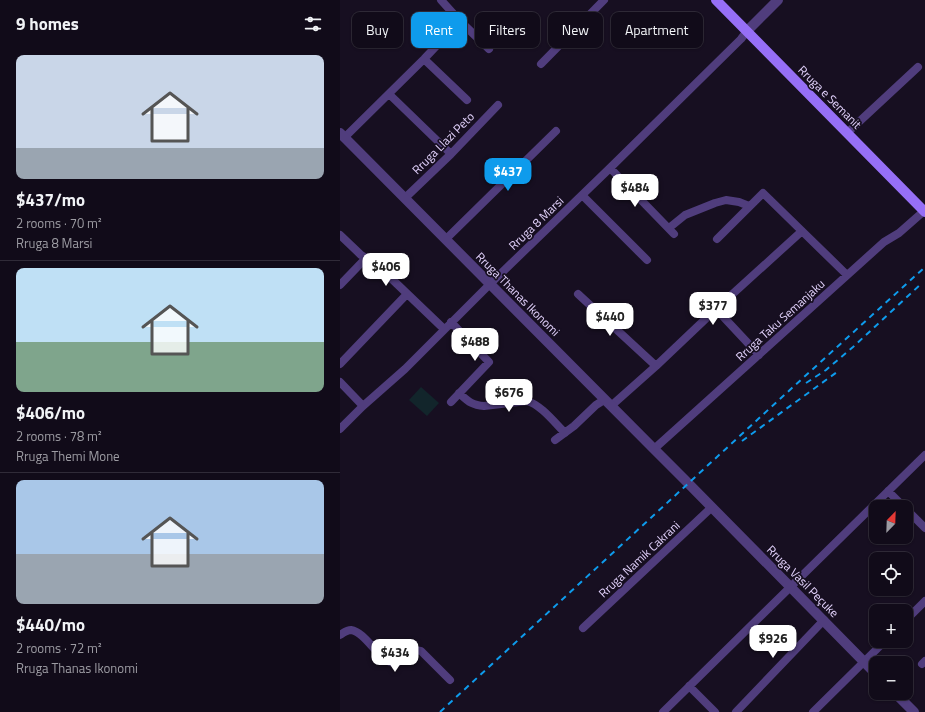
<!DOCTYPE html>
<html lang="en">
<head>
<meta charset="utf-8">
<style>
	:root { --surface:#110b19; --page:#1a1422; --text:#f1f3f6; --muted:#9c9ba2; --line:#302b38; --accent:#0e9bec }
	body { margin:0; font-family:"Titillium Web",sans-serif; background:var(--page); color:var(--text); height:100vh; display:flex; flex-direction:column; font-size:15px; white-space:nowrap }
	* { box-sizing:border-box; margin:0 }
	p { font-size:13px; color:var(--muted) }
	.icon { flex:none; width:22px; height:22px; fill:none; stroke:currentColor; stroke-width:2; stroke-linecap:round; stroke-linejoin:round }
	.map { position:relative; flex:1; overflow:hidden }
	.details { display:flex; flex-direction:column; background:var(--surface); width:340px }
	.details>* { flex:none }
	.banner { position:absolute; left:12px; top:12px; width:380px; height:36px; display:flex; gap:8px }
	.needle { width:26px; rotate:23deg }
	.fabs { position:absolute; left:529px; top:500px; display:grid; gap:8px }
	.fabs a { display:grid; place-items:center; width:44px; height:44px; border-radius:8px; background:var(--surface); box-shadow:0 1px 3px #0004,0 0 0 1px var(--line); font-size:20px }
	.price { position:absolute; translate:-50% -34px; padding:0 9px; border-radius:8px; background:#fff; color:#222; font-size:13px; line-height:26px; filter:drop-shadow(0 1px 2px #0008) }
	.price::after { content:''; position:absolute; left:50%; top:24px; width:12px; height:9px; margin-left:-6px; background:inherit; clip-path:polygon(0 0,100% 0,50% 100%) }
	.price.active { background:var(--accent); color:#fff }
	ul { padding:0; list-style:none }
	li { display:grid; align-content:center; gap:8px; height:212px; padding:0 16px }
	li+li { border-top:1px solid var(--line) }
	li span { display:grid; place-items:center; height:124px; border-radius:8px; color:#555 }
	li>.icon { margin-inline-start:auto }
	span .icon { width:72px; height:72px; fill:#fffc; stroke-width:1 }
	li b { font-size:17px }
	h2 { display:flex; justify-content:space-between; align-items:center; height:48px; padding:0 16px; font-size:17px }
	.pill { padding:0 14px; border-radius:8px; background:var(--surface); box-shadow:0 1px 3px #0004,0 0 0 1px var(--line); font-size:14px; line-height:36px }
	.pill.active { background:var(--accent); color:#fff }
	main { display:flex; flex:1; min-height:0 }
	.map>svg:first-child { display:block }
</style>
</head>
<body>
<main>
<section class="details">
<h2>9 homes<svg class="icon" aria-label="filters" viewBox="0 0 24 24"><path d="M4 7h16M4 17h16"/><circle cx="9" cy="7" r="2"/><circle cx="15" cy="17" r="2"/></svg></h2>
<ul>
<li><span style="background:linear-gradient(#c9d6e8 75%,#9aa5b1 0)"><svg class="icon" aria-label="home" viewBox="0 0 24 24"><path d="M3 11l9-7 9 7M6 9v11h12V9"/></svg></span><div><b>$437/mo</b><p>2 rooms · 70 m²</p><p>Rruga 8 Marsi</p></div></li>
<li><span style="background:linear-gradient(#bfe0f5 60%,#7fa58c 0)"><svg class="icon" aria-label="home" viewBox="0 0 24 24"><path d="M3 11l9-7 9 7M6 9v11h12V9"/></svg></span><div><b>$406/mo</b><p>2 rooms · 78 m²</p><p>Rruga Themi Mone</p></div></li>
<li><span style="background:linear-gradient(#a9c7e8 60%,#9aa5b1 0)"><svg class="icon" aria-label="home" viewBox="0 0 24 24"><path d="M3 11l9-7 9 7M6 9v11h12V9"/></svg></span><div><b>$440/mo</b><p>2 rooms · 72 m²</p><p>Rruga Thanas Ikonomi</p></div></li>
</ul>
</section>
<div class="map">
<svg width="585" height="712" viewBox="0 0 585 712">
	<rect width="100%" height="100%" fill="#170f21"/>
	<path fill="#12252b" d="M81,387l18,16 -12,13 -18,-16z"/>
	<g fill="none" stroke-linecap="round" stroke-linejoin="round">
		<path stroke="#503d7d" stroke-width="8" d="M101,0l19,21 29,28
			M84,59l43,41
			M201,64l63,-64
			M49,94l62,60
			M507,133l71,-66
			M4,138l80,-79 36,-38
			M270,168l64,66
			M242,195l65,65
			M65,198l46,-44 47,-49
			M329,228l16,-13 30,-12 11,-3 13,2 10,4
			M0,235l21,20 5,3 7,3 71,68
			M106,239l110,-108
			M377,239l46,-46 84,82
			M0,285l26,-27
			M238,294l78,72
			M376,309l43,46
			M0,364l67,-70
			M0,382l23,24
			M119,393c9,8 12,12 25,13l43,-5c14,4 27,21 38,32
			M111,402l38,-40 -38,-40
			M271,406l45,-40 60,-57 86,-78
			M0,429l23,-23 42,-37 85,-85 120,-116 131,-129 6,-8
			M215,440l19,-14 22,-21 8,-5
			M314,449l230,-207 15,-9 25,-22
			M548,491l16,16
			M566,509l19,19
			M566,620l19,-19
			M243,628l129,-121
			M0,635c3,-2 7,-5 11,-5 14,2 26,27 39,32 12,5 19,-15 31,-11l29,29
			M582,664l3,-3
			M349,686l26,26
			M323,712l262,-257
			M396,712l88,-92
			M473,712l72,-71"/>
		<path stroke="#503d7d" stroke-width="10" d="M407,31l31,-31
			M0,133l314,316 30,30 192,195
			M555,693l19,19"/>
		<path stroke="#966ff6" stroke-width="10" d="M376,0l209,212"/>
		<path stroke="#0e9bec" stroke-width="2" stroke-dasharray="6 5" stroke-linecap="butt" d="M466,383l20,-13 27,-23 68,-63
			M402,441l95,-69
			M100,712l341,-314 144,-131"/>
	</g>
	<g text-anchor="middle" dominant-baseline="central" stroke-width="3.5" stroke-linejoin="round" paint-order="stroke">
		<g font-size="12" fill="#e2d2fc" stroke="#170f21">
			<text transform="translate(490 97) rotate(45)">Rruga e Semanit</text>
			<text transform="translate(103 143) rotate(-45)">Rruga Llazi Peto</text>
			<text transform="translate(196 223) rotate(-44)">Rruga 8 Marsi</text>
			<text transform="translate(178 294) rotate(45)">Rruga Thanas Ikonomi</text>
			<text transform="translate(440 320) rotate(-42)">Rruga Taku Semanjaku</text>
			<text transform="translate(299 559) rotate(-43)">Rruga Namik Cakrani</text>
			<text transform="translate(463 581) rotate(45)">Rruga Vasil Peçuke</text>
		</g>
	</g>
</svg>
<div class="fabs">
<a><svg class="needle" viewBox="-14 -14 28 28"><path d="M0-13l5 13h-10z" fill="#e53935"/><path d="M0 13l5-13h-10z" fill="#9c9ba2"/></svg></a>
<a><svg class="icon" aria-label="locate" viewBox="0 0 24 24"><circle cx="12" cy="12" r="6"/><path d="M12 2v4M12 18v4M2 12h4M18 12h4"/></svg></a>
<a>+</a>
<a>−</a>
</div>
<b class="price active" style="left:168px;top:192px">$437</b>
<b class="price" style="left:295px;top:208px">$484</b>
<b class="price" style="left:46px;top:287px">$406</b>
<b class="price" style="left:373px;top:326px">$377</b>
<b class="price" style="left:270px;top:337px">$440</b>
<b class="price" style="left:135px;top:362px">$488</b>
<b class="price" style="left:169px;top:413px">$676</b>
<b class="price" style="left:433px;top:659px">$926</b>
<b class="price" style="left:55px;top:673px">$434</b>
<div class="banner">
<a class="pill">Buy</a>
<a class="pill active">Rent</a>
<a class="pill">Filters</a>
<a class="pill">New</a>
<a class="pill">Apartment</a>
</div>
</div>
</main>
</body>
</html>
